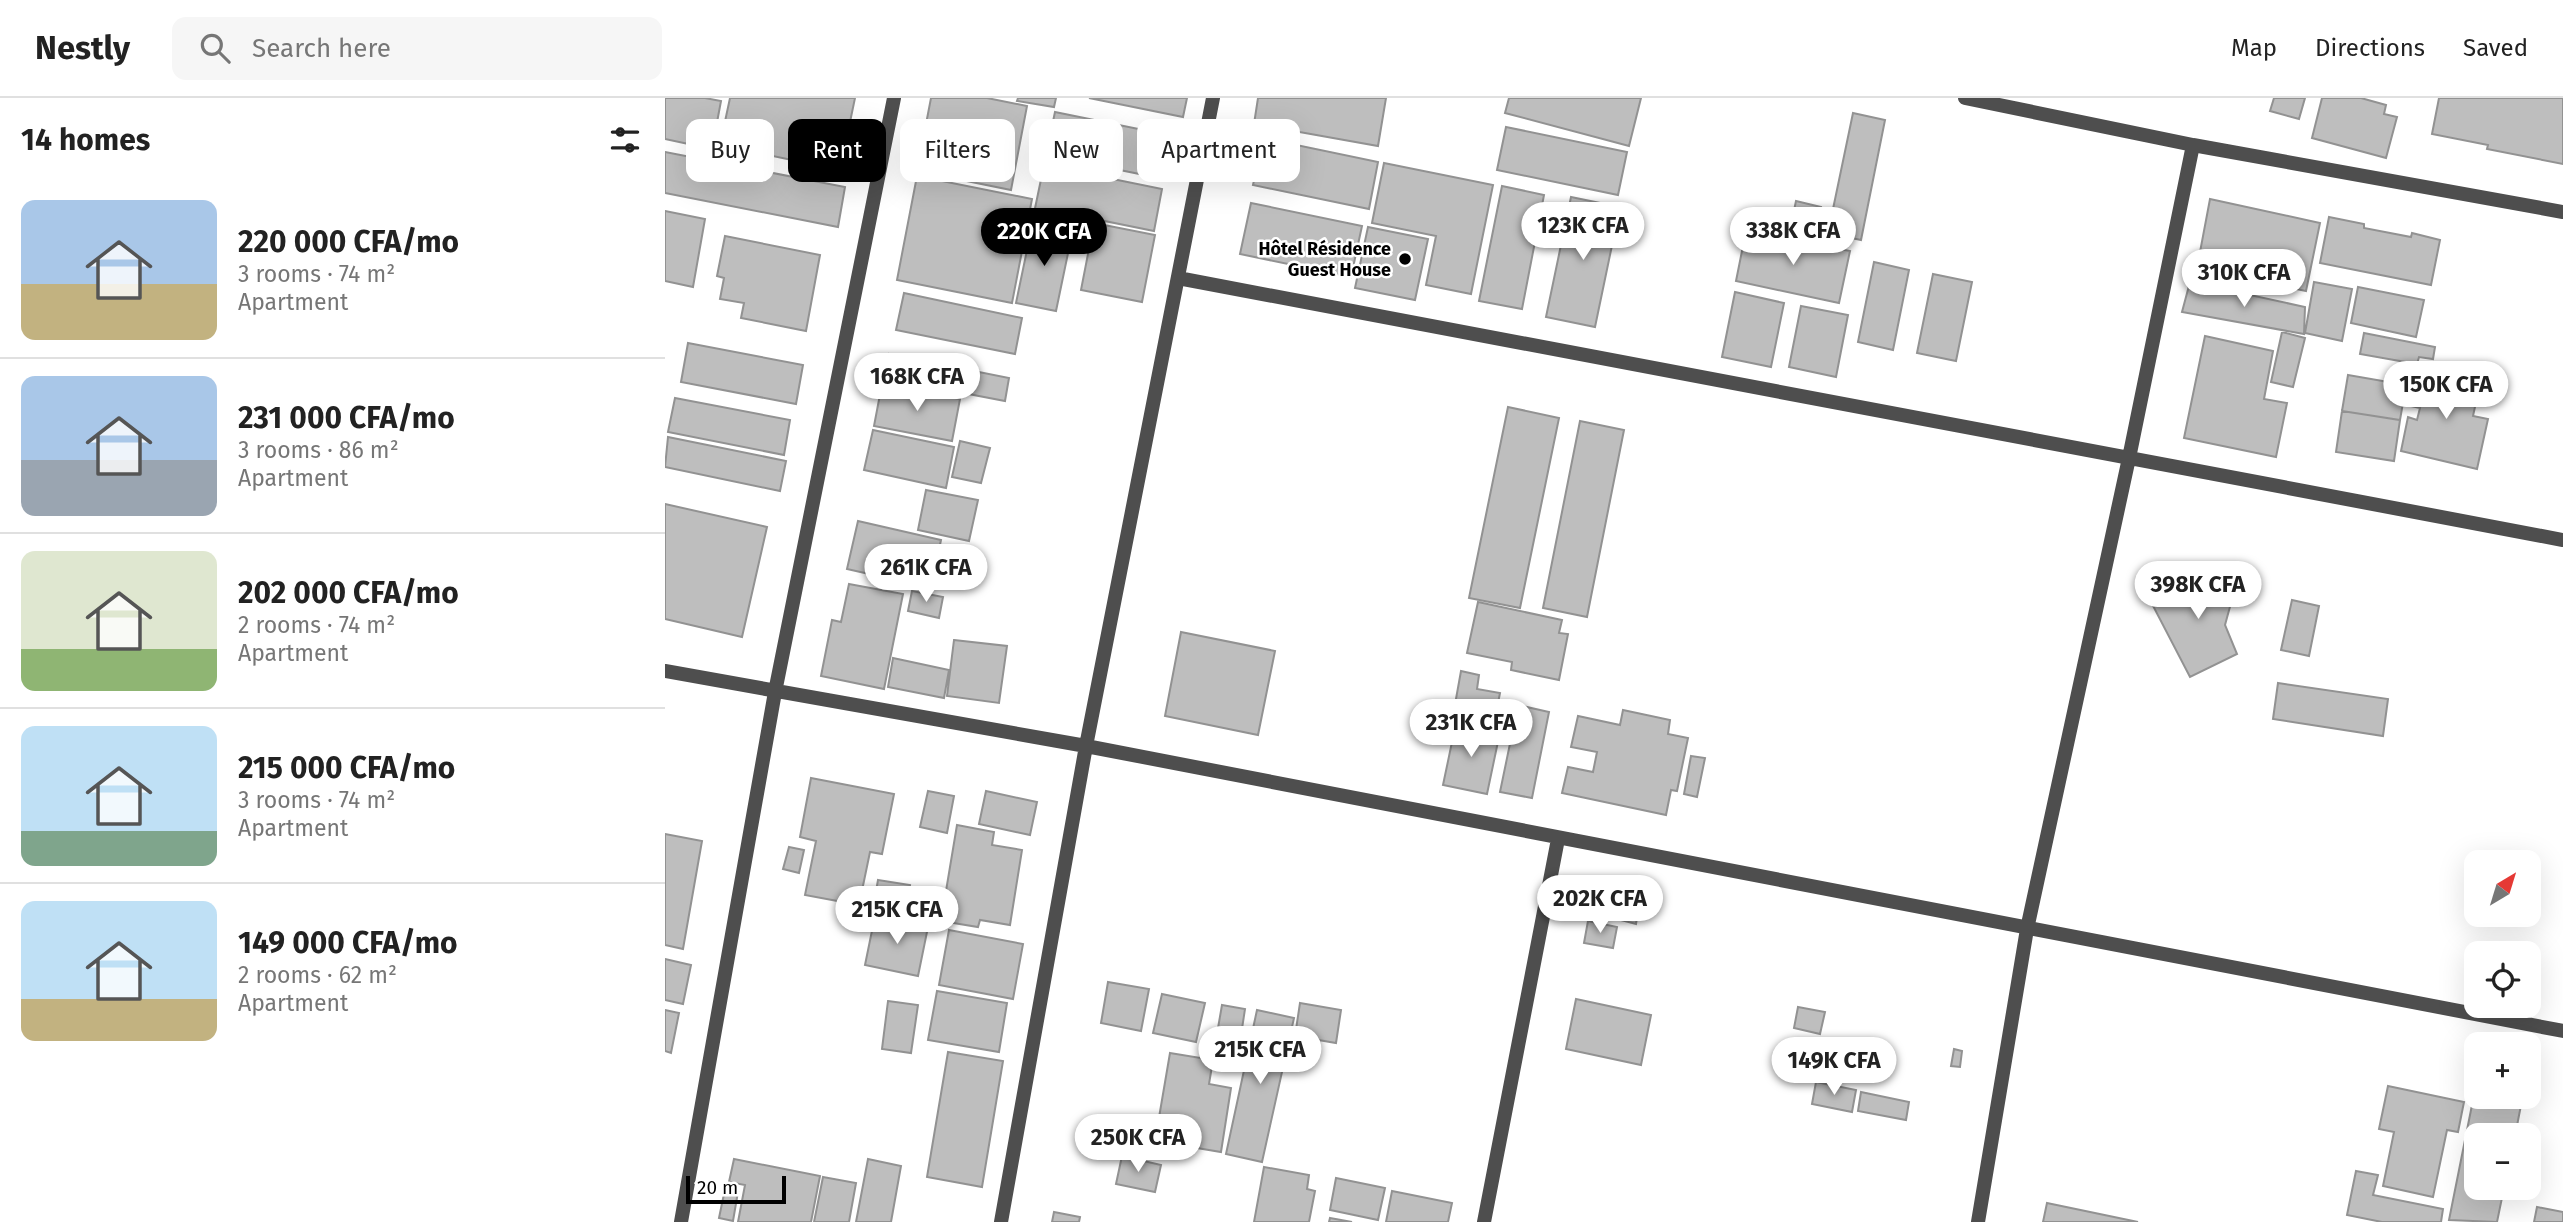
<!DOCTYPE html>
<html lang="en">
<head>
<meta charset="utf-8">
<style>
	:root { --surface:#fff; --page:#f6f6f6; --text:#222; --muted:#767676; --line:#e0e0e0; --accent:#000 }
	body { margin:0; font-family:"Fira Sans",sans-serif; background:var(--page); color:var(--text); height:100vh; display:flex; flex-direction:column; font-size:26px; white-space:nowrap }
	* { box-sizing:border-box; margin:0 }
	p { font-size:23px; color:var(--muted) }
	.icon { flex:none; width:38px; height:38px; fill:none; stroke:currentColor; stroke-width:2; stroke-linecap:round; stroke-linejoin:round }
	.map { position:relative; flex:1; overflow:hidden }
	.drawer { display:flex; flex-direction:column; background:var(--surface); width:665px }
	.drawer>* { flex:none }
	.hud { position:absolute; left:21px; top:21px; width:665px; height:63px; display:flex; gap:14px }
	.needle { width:46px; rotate:38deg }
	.fabs { position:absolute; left:1799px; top:752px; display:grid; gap:14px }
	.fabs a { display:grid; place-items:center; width:77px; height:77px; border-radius:14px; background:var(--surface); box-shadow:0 7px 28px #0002; font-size:35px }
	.scale { position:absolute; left:21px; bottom:18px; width:100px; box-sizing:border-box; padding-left:7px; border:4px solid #000; border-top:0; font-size:19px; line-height:24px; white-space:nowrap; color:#000; -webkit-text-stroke:5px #fff; paint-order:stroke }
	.price { position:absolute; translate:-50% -60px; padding:0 16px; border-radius:24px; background:#fff; color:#222; font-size:23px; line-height:46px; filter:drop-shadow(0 2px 4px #0008) }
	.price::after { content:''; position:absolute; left:50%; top:42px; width:21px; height:16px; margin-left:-10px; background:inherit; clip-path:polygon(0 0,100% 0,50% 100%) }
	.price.active { background:var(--accent); color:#fff }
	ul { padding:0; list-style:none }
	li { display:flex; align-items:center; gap:21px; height:175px; padding:0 21px }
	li+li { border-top:2px solid var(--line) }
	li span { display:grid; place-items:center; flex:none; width:196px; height:140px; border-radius:14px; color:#555 }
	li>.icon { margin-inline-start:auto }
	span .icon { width:84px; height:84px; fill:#fffc; stroke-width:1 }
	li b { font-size:30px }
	h2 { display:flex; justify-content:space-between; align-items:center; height:84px; padding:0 21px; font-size:30px }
	.chip { padding:0 24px; border-radius:14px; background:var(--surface); box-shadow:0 7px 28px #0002; font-size:24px; line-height:63px }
	.chip.active { background:var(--accent); color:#fff }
	header { display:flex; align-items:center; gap:42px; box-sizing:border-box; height:98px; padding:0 35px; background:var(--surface); border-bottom:2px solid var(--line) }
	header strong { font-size:33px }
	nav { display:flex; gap:38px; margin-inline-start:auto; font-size:24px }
	.search { width:490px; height:63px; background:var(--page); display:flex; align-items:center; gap:18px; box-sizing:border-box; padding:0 24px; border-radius:14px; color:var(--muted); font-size:26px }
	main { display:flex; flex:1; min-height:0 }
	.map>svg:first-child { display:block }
</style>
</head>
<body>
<header>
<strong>Nestly</strong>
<div class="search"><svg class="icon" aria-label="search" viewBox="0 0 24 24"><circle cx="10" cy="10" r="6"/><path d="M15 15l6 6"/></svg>Search here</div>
<nav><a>Map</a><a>Directions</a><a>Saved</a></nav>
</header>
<main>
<section class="drawer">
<h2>14 homes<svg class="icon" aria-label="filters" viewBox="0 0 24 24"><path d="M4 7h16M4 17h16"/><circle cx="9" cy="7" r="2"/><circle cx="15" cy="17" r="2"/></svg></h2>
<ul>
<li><span style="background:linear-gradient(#a9c7e8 60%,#c2b280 0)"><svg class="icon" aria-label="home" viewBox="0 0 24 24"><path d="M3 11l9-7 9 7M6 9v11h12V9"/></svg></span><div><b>220 000 CFA/mo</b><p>3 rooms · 74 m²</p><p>Apartment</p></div></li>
<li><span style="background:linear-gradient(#a9c7e8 60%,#9aa5b1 0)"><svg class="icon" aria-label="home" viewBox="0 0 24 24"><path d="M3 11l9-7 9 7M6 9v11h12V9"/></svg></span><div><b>231 000 CFA/mo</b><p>3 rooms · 86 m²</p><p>Apartment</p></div></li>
<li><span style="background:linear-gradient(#dfe7d0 70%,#8fb573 0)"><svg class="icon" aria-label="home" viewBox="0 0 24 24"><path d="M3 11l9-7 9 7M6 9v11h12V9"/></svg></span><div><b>202 000 CFA/mo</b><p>2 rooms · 74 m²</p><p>Apartment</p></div></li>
<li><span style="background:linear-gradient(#bfe0f5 75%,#7fa58c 0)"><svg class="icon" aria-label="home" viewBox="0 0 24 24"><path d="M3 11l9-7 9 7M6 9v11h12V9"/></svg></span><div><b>215 000 CFA/mo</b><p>3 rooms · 74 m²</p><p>Apartment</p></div></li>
<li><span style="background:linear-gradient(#bfe0f5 70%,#c2b280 0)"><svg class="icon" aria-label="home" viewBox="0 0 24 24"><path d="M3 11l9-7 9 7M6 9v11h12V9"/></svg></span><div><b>149 000 CFA/mo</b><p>2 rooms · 62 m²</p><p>Apartment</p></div></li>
</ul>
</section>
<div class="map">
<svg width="1898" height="1124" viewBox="0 0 1898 1124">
	<rect width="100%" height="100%" fill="#fff"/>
	<path fill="#bebebe" stroke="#929292" stroke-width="2" d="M0,0h40l16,3 -9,48 -47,-10z
		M65,0h125l-15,72 -120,-25z
		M266,0h56l40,8 -16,84 -94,-19z
		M353,0h38l-2,9 -37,-6z
		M424,0h98l-4,19z
		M593,0h128l-8,48 -124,-22z
		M844,0h132l-12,48 -124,-33z
		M1609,0h31l-6,21 -29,-8z
		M1657,0h39l25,7 -2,9 13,3 -11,41 -74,-20z
		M1774,0h124v66l-76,-15 1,-4 -56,-11z
		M390,14l118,24 -9,43 -118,-24z
		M1188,15l32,7 -24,120 -33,-7z
		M841,29l121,25 -9,43 -121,-25z
		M598,40l115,24 -9,47 -116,-24z
		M0,54l180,35 -7,40 -173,-34z
		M719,65l109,22 -22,109 -45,-9 10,-49 -64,-13z
		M379,67l118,24 -8,42 -99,-20 -2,11 -20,-4z
		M252,78l115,23 -20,104 -115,-23z
		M837,88l42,9 -22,114 -43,-8z
		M906,99l49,10 -25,120 -49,-10z
		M1545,101l110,24 -14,68 -109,-23z
		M1131,103l25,6 -6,32 -26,-5z
		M586,105l111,23 -11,51 -111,-23z
		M0,113l40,8 -12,68 -28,-6z
		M1664,119l35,7v4l47,9 1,-4 28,7 -9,45 -111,-22z
		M429,125l61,12 -13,67 -61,-12z
		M367,128l40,8 -16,77 -40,-8z
		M703,129l60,12 -13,61 -60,-12z
		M1081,133l104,20 -11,52 -103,-22z
		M60,138l95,19 -14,76 -65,-13 3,-15 -24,-4 4,-21 -7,-2z
		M1209,164l35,8 -16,80 -35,-8z
		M1268,176l39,8 -16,79 -39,-8z
		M1525,184l115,25 -1,27 -122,-22z
		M1649,184l38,7 -10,52 -37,-8z
		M1693,189l66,13 -8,37 -65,-14z
		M1070,194l49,11 -13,64 -49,-10z
		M239,195l118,25 -7,36 -119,-24z
		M1136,208l47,9 -12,62 -47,-10z
		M1617,234l23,6 -12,49 -22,-5z
		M1699,235l71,14 -2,12 -14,-2 -2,7 -57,-10z
		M1540,238l68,15 -9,48 23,4 -11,54 -92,-19z
		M23,245l115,22 -7,39 -115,-22z
		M224,256l120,24 -4,23 -120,-23z
		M1754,272l61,14 -7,32 15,3 -11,50 -76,-18 7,-34 9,3 3,-12 -9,-2z
		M1683,277l58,10 -6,35 -58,-9z
		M217,286l78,15 -8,42 -78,-15z
		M10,300l115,22 -6,35 -116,-23z
		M843,309l51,11 -39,190 -51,-10z
		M1677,313l58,9 -6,41 -58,-9z
		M915,323l44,9 -37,187 -44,-9z
		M208,332l81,17 -8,41 -82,-18z
		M3,339l118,24 -6,30 -115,-24z
		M295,343l30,7 -9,35 -29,-6z
		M261,392l52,10 -9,41 -51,-11z
		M0,406l102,23 -25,110 -77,-18z
		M193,423l83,19 -10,48 -84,-19z
		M1543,473l29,10 -12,44 12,29 -47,23 -40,-77 27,-25 17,18 11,-1z
		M184,486l54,10 -19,95 -63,-13 11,-56 9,2z
		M247,493l31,6 -4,21 -31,-7z
		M1627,502l27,6 -10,50 -28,-6z
		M813,504l84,18 -3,13 9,1 -9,46 -48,-10 1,-8 -45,-9z
		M516,534l94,19 -17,84 -93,-19z
		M289,542l53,6 -8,57 -52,-7z
		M228,560l56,12 -5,28 -56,-11z
		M796,573l18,4 -2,14 23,4 -5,25 -41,-8z
		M1613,585l110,16 -5,37 -110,-17z
		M853,607l31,7 -17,86 -32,-6z
		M958,612l47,10 -2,14 20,4 -11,53 -6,-1 -5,25 -104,-22 6,-26 25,5 4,-20 -26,-5 7,-31 42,9z
		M791,625l44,9 -13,62 -44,-9z
		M1026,658l14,2 -8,39 -13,-3z
		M146,680l83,16 -12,60 -12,-2 -11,53 -54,-10 11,-54 -16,-4z
		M263,693l26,5 -7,37 -27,-6z
		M321,693l51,11 -7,33 -51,-11z
		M292,727l37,7 -2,13 30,5 -12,75 -30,-5 -2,7 -37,-6z
		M0,736l37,7 -19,108 -18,-4z
		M124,749l15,3 -5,23 -16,-4z
		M213,782l32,5 -5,34 -33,-5z
		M960,804l14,3 -3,19 -15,-4z
		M210,818l53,11 -10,49 -53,-11z
		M923,823l29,6 -4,21 -29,-5z
		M284,832l74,14 -10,55 -74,-14z
		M0,861l26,6 -8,39 -18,-4z
		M443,884l41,7 -8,42 -40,-8z
		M272,893l70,12 -8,49 -71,-12z
		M497,896l43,9 -9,39 -43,-9z
		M911,901l75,16 -10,50 -75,-16z
		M223,903l30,4 -7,48 -29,-4z
		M635,905l41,7 -5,33 -41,-7z
		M557,907l23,4 -7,46 -24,-4z
		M1133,909l27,5 -5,22 -26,-6z
		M0,912l14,3 -8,40 -6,-2z
		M592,912l37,8 -32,144 -36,-8z
		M1289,951l8,2 -2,16 -9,-1z
		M283,954l55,9 -21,126 -55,-10z
		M505,955l43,7 -4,24 22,4 -10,64 -66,-11z
		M1151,984l40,8 -4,22 -40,-8z
		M1723,988l76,16 -6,30 -11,-2 -14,67 -50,-11 11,-54 -15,-3z
		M1810,992l1,7h32l14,3 -7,36h-39v52h28l-7,34 -48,-2z
		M1196,994l48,10 -3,18 -48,-9z
		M457,1058l39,9 -6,27 -39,-8z
		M69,1061l86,17 -9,46h-73l7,-37 -16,-3z
		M203,1061l33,7 -10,56h-35z
		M599,1069l45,8 -2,14 8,2 -6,31h-55z
		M1691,1073l22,4 -5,20 70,14 -2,13h-59l-35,-7z
		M158,1079l33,6 -7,39h-35z
		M671,1080l49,10 -7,32 -48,-10z
		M60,1091l13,3 -5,29 -14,-3z
		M727,1093l60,12 -4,19h-62z
		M1382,1105l91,19h-95z
		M1872,1109l26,5v10h-29z
		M389,1114l26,5 -1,5h-27z
		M665,1120l22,4h-23z"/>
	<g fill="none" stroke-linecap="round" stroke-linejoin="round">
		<path stroke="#4e4e4e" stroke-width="14" d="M1300,0l228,47 370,67
			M513,180l1385,262
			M0,573l421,75 1477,285
			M16,1124l94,-530 119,-594
			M336,1124l85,-476 127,-648
			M819,1124l74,-383
			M1313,1124l49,-293 102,-471 64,-313"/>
	</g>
	<circle fill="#000" stroke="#fff" stroke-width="2.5" cx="740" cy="161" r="7"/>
	<g text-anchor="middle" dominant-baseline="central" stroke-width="5" stroke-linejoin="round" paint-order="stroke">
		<g font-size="18" font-weight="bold" fill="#000" stroke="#fff" text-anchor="end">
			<text x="726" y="151">Hôtel Résidence<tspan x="726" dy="21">Guest House</tspan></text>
		</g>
	</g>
</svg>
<div class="fabs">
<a><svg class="needle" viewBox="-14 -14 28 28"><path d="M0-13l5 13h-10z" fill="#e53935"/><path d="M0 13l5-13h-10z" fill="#767676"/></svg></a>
<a><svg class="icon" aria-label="locate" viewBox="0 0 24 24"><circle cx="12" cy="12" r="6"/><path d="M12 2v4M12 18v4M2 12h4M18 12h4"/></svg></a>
<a>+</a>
<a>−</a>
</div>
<div class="scale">20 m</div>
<b class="price" style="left:918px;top:164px">123K CFA</b>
<b class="price" style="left:1128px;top:169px">338K CFA</b>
<b class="price active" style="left:379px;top:170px">220K CFA</b>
<b class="price" style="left:1579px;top:211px">310K CFA</b>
<b class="price" style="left:252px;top:315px">168K CFA</b>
<b class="price" style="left:1781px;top:323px">150K CFA</b>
<b class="price" style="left:261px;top:506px">261K CFA</b>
<b class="price" style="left:1533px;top:523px">398K CFA</b>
<b class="price" style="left:806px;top:661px">231K CFA</b>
<b class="price" style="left:935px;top:837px">202K CFA</b>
<b class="price" style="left:232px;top:848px">215K CFA</b>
<b class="price" style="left:595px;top:988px">215K CFA</b>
<b class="price" style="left:1169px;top:999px">149K CFA</b>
<b class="price" style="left:473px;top:1076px">250K CFA</b>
<div class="hud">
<a class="chip">Buy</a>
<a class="chip active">Rent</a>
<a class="chip">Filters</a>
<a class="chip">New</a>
<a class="chip">Apartment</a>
</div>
</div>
</main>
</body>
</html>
